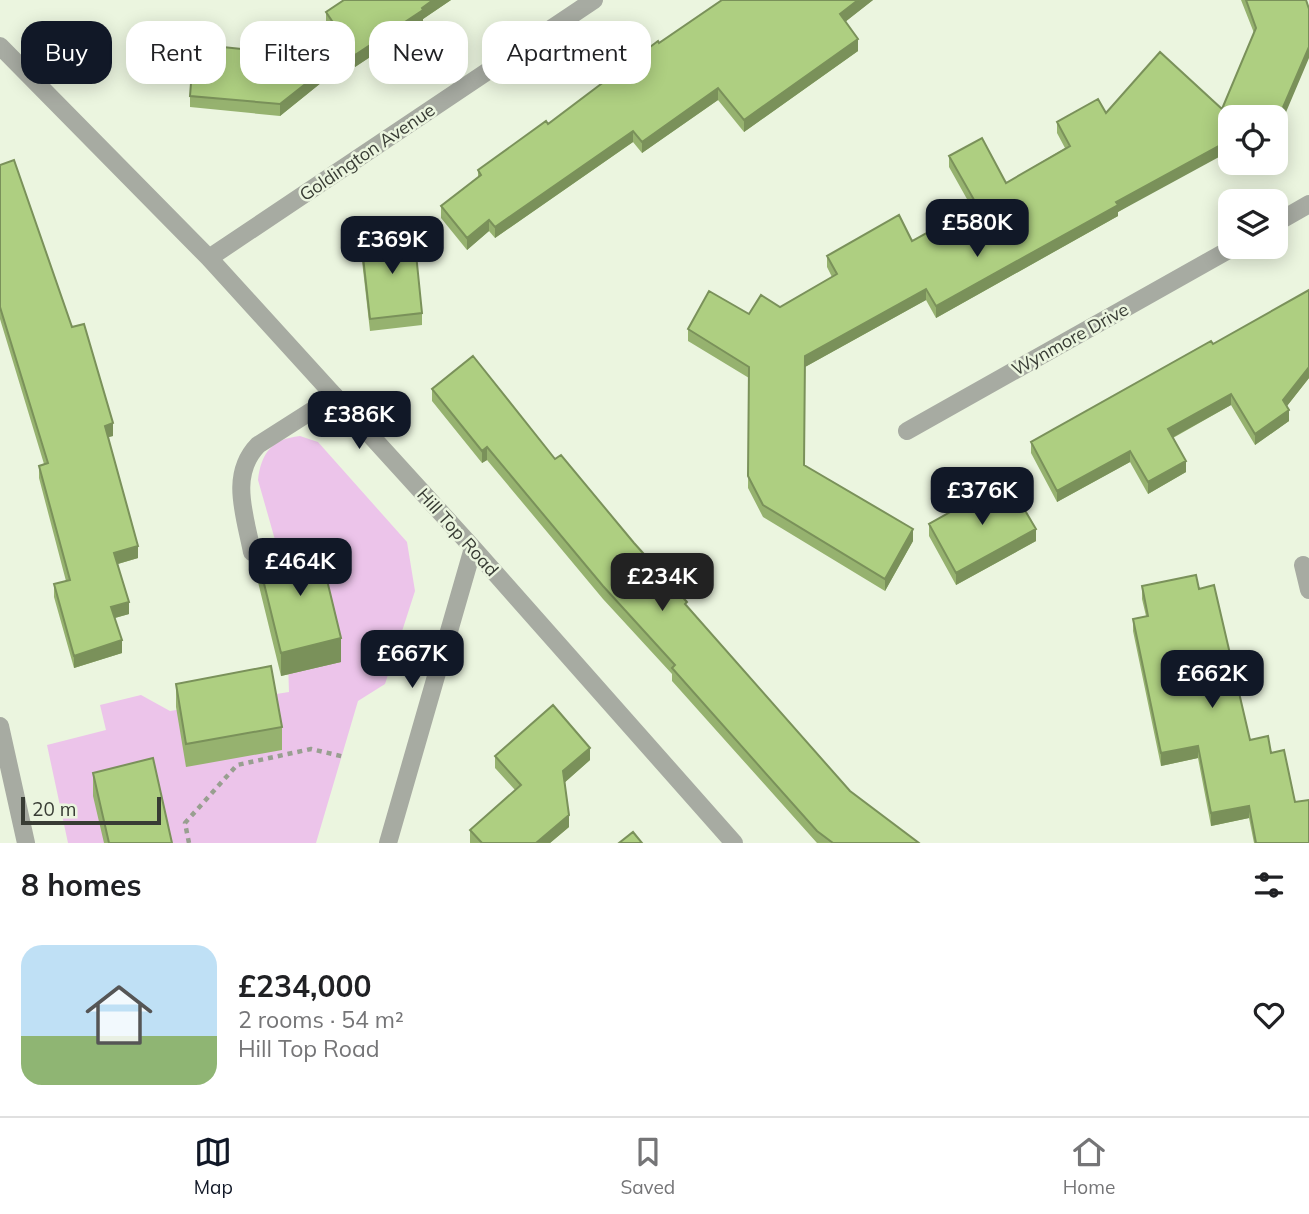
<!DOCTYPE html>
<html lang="en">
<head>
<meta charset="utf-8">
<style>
	:root { --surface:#fff; --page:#f2f2f2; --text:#202124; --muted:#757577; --line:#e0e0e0; --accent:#111827 }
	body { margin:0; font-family:Mulish,sans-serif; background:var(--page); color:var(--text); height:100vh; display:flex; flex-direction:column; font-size:26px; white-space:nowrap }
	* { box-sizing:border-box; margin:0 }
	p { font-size:23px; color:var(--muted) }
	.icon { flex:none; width:38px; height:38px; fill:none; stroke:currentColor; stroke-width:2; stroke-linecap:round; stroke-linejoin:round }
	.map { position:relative; height:843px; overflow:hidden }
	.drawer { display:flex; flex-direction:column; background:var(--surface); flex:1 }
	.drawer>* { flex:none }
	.top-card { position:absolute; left:21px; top:21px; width:700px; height:63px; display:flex; gap:14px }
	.controls { position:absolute; left:1218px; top:105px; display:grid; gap:14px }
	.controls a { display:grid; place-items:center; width:70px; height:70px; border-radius:14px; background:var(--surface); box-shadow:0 4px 18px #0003; font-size:35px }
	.scale { position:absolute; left:21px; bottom:18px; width:140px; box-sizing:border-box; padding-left:7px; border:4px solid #383c34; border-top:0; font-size:19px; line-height:24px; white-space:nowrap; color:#383c34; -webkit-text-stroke:5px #ebf5df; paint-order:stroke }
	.price { position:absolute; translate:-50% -60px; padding:0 16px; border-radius:14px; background:var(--accent); color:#fff; font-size:23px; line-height:46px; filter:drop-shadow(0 2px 4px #0008) }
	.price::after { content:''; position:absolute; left:50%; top:42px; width:21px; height:16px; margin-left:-10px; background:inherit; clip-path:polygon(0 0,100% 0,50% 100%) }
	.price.active { background:#222; color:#fff }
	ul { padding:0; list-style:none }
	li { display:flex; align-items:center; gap:21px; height:175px; padding:0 21px }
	li span { display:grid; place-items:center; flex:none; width:196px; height:140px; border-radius:21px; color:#555 }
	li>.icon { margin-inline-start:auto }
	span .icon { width:84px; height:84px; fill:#fffc; stroke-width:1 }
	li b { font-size:30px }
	h2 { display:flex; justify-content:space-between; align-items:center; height:84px; padding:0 21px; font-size:30px }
	.chip { padding:0 24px; border-radius:21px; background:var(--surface); box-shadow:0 4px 18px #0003; font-size:24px; line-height:63px }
	.chip.active { background:var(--accent); color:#fff }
	.tab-bar { display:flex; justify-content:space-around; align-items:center; height:98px; border-top:2px solid var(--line); background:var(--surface); font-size:19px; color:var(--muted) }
	.tab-bar a { display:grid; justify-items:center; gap:4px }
	.tab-bar .active { color:var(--accent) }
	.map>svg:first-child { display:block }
</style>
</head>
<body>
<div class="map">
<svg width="1309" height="843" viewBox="0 0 1309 843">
	<rect width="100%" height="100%" fill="#ebf5df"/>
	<path fill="#ecc4ea" d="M300,436l18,6 89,100 8,49 -30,93 -27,17 -42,142h-248l-21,-98 59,-15 -6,-25 41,-10 29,16 119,-19 -4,-117 -27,-95c3,-27 14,-41 42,-44z"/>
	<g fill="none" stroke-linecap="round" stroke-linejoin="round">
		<path stroke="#989f90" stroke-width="4.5" stroke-dasharray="5 5" stroke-linecap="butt" d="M189,843l-4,-20 52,-58 74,-16 34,8"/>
		<path stroke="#a7aba2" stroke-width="18" d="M252,552c-7,-37 -23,-77 6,-107l77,-49"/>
		<path stroke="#a7aba2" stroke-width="18" d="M0,46l209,212 264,290 261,295
			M1276,223l33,-19
			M209,258l385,-258
			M907,431l327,-184
			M1303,565l6,25
			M388,843l85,-295"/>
		<path stroke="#a7aba2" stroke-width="18" d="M0,726l26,117"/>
	</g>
	<path fill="#96b26f" d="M344,0h107l-28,19v3l-68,45 -29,-42v-13z
		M722,0h151l-27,21 12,30 -114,81 -26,-32 -76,53 -9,-11 -138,96 -6,-7 -22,19 -26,-32v-12l37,-28v-8l70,-46 111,-81z
		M1241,0h65l-25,124 -5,2v-9l-158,95v4l-182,102 -10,-18 -121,67 -1,98 109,76 -28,50 -122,-74 -15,-29 1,-110 -61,-37v-12l92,-22 52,-30 -5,-10v-11l85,-15 60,-33 -23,-41v-11l57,27 59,-35 -8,-15v-11l49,-9 116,-4 32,-76z
		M337,70l-57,46 -90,-9v-11z
		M0,165l72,162 41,109 -5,1 30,121 -20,6 11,50 -14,4 7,35 -48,15 -20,-71v-13l12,-3 -27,-103v-12l5,-2 -44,-145z
		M361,239l61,74v12l-52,6 -9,-79z
		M1213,344l96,34 -22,28 2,15 -34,24 -24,-40 -58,33 13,34 -38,22 -18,-32 -73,40 -26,-49v-11z
		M432,389l123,70 295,332 69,52h-102l-145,-162v-7l-69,-75 -116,-139 -5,3 -50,-62z
		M929,524l107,17 -80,44 -27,-49z
		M258,559l83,103 -60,14 -23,-94z
		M1142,586l57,3 51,151 21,13 24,49 14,41h-55l-5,-25 -38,8 -13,-68 -37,8 -28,-135v-12l13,-3 -4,-17z
		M176,684l106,43v23l-96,17 -10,-60z
		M495,756l95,4 -25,22 4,45 -19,16h-80v-13l45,-40 -20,-22z
		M93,773l79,70h-68l-11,-47z"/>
	<path fill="#7a915a" d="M433,0h18l-28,19v3l-68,45v-12z
		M858,0h15l-33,26v-12z
		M858,39v12l-114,81v-12z
		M1309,47v11l-28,66 -5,2v-9h-4z
		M337,59v11l-57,46v-12z
		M718,88v12l-76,53v-11z
		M633,131v11l-138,96v-11z
		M1230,140v11l-112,61v4l-182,102v-12l180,-104z
		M489,220v11l-22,19v-12z
		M926,289v11l-121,67v-11z
		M1309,367v11l-26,33v-11z
		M1231,394v11l-63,35v-11z
		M1289,410v11l-34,24v-11z
		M113,423v13l-8,2v-12z
		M487,447v13l-5,3v-12z
		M1130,451v11l-73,40v-11z
		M1186,461v11l-38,22v-12z
		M913,529v12l-28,50v-12z
		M1036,529v12l-80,44v-12z
		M138,546v12l-24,7v-12z
		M129,602v12l-18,5v-12z
		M341,638v24l-60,14v-23z
		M122,640v13l-48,15v-12z
		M1198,746v12l-37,8v-13z
		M590,748v12l-27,24v-13z
		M1249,806v12l-38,8v-13z
		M569,815v12l-19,16h-14z"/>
	<path fill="#aecf81" stroke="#7a915a" stroke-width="2" d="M344,0h89l-11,8 1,2 -68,45 -29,-43z
		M722,0h136l-18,14 18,25 -114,81 -26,-32 -76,54 -9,-11 -138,96 -6,-7 -22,18 -26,-32 40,-31 -3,-5 68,-49 2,3 110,-83 1,2z
		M1246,0h60l3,9v38l-28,65 -9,5h-42v23l-114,62 2,3 -182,101 -10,-17 -121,67 -1,109 109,64 -28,50 -122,-74 -15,-29 1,-109 -61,-38 21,-38 40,23 12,-19 19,12 57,-33 -10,-18 72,-41 13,26 65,-36 -28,-49 33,-18 24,45 64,-37 -13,-24 41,-23 8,14 54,-61 62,57 34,-81z
		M194,44l143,15 -57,45 -90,-8z
		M14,160l58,167 12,-3 29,99 -8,3 33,120 -24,7 15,49 -18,5 11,33 -48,16 -20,-72 16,-4 -31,-114 9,-3 -48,-156v-142z
		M414,234l8,79 -52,6 -9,-80z
		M1309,290v77l-26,33 6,10 -34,24 -24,-40 -63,35 18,32 -38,21 -18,-31 -73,40 -26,-49 180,-101 2,3z
		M473,356l82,103 6,-4 73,88 53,59 -2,2 165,187 69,52h-86l-16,-12 -145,-163 3,-3 -72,-79 -116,-139 -5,4 -50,-62z
		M1007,480l29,49 -80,44 -27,-49z
		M318,543l23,95 -60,15 -23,-94z
		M1196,575l3,14 15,-4 36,155 18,-4 3,17 13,-3 11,52 14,-2v43h-53l-7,-37 -38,7 -13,-67 -37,7 -28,-134 15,-3 -6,-30z
		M271,666l11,61 -96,17 -10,-60z
		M553,705l37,43 -27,23 6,44 -33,28h-54l-12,-13 51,-45 -26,-29z
		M153,758l19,85h-63l-16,-70z
		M633,832l9,11h-23z"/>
	<g text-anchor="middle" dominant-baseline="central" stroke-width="5" stroke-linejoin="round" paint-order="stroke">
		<g font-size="18" fill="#383c34" stroke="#ebf5df">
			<text transform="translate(367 152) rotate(-34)">Goldington Avenue</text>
			<text transform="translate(1070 339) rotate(-29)">Wynmore Drive</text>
			<text transform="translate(458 532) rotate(48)">Hill Top Road</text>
		</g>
	</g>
</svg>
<div class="controls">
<a><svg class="icon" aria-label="locate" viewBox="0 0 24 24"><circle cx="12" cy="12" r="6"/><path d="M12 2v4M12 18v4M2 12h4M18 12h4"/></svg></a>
<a><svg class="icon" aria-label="layers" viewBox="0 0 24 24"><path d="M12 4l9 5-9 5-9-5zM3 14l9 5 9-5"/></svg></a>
</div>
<div class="scale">20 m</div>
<b class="price" style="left:977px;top:259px">£580K</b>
<b class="price" style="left:392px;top:276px">£369K</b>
<b class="price" style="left:359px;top:451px">£386K</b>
<b class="price" style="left:982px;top:527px">£376K</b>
<b class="price" style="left:300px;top:598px">£464K</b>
<b class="price active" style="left:662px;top:613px">£234K</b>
<b class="price" style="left:412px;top:690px">£667K</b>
<b class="price" style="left:1212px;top:710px">£662K</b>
<div class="top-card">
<a class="chip active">Buy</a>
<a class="chip">Rent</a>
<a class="chip">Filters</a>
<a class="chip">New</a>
<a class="chip">Apartment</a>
</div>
</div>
<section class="drawer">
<h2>8 homes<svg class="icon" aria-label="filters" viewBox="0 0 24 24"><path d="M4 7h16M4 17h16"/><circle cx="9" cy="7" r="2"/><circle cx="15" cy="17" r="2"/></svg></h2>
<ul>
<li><span style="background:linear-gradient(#bfe0f5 65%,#8fb573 0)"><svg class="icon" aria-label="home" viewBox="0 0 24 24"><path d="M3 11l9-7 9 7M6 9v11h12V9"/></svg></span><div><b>£234,000</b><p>2 rooms · 54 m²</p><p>Hill Top Road</p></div><svg class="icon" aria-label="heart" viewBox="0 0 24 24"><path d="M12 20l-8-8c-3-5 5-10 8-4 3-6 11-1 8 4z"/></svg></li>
</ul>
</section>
<nav class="tab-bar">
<a class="active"><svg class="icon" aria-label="map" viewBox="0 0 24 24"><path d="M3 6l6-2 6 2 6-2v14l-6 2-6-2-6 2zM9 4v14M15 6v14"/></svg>Map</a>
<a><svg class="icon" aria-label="saved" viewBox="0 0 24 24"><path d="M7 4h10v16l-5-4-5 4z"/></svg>Saved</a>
<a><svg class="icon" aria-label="home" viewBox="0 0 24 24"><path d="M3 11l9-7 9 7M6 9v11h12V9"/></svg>Home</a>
</nav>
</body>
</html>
